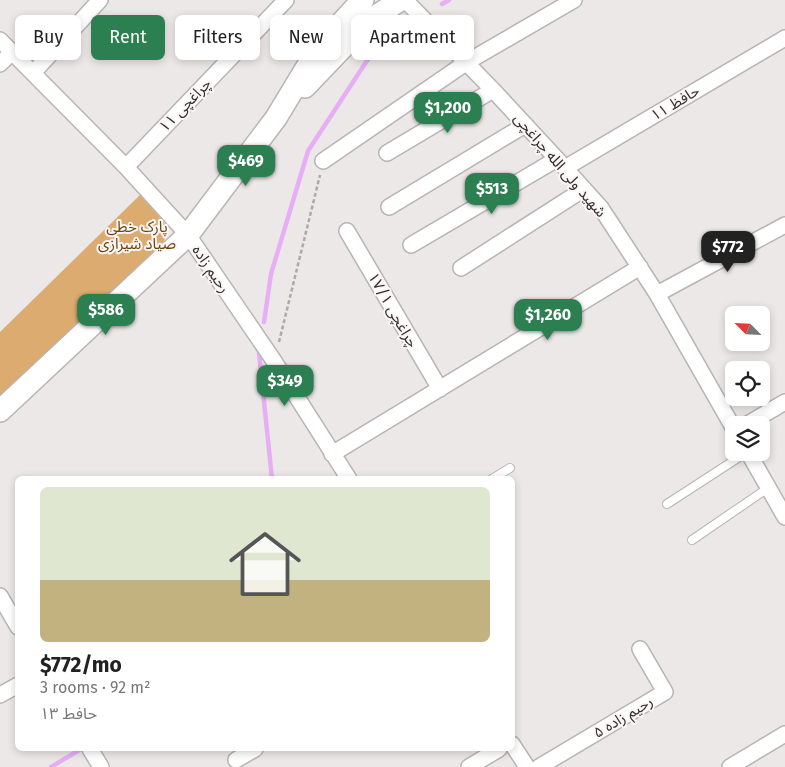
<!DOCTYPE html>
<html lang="en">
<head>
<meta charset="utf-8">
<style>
	:root { --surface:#fff; --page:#f2f2f2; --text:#222; --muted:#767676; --line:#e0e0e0; --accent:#2b7f51 }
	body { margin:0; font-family:"Fira Sans","Noto Sans Arabic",sans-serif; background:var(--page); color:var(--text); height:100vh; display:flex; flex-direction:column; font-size:19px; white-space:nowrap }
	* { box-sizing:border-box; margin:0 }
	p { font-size:16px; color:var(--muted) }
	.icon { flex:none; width:28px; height:28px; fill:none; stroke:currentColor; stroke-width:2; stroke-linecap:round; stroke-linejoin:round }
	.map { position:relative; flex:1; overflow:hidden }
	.details { position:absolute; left:15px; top:476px; width:500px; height:275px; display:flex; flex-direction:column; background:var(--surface); border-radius:8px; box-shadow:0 2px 8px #0003 }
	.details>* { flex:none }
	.hud { position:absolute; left:15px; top:15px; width:500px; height:45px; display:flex; gap:10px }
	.needle { width:32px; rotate:294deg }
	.fabs { position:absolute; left:725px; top:306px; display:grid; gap:10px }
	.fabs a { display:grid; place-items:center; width:45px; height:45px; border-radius:8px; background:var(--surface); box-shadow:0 2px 8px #0003; font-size:25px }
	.price { position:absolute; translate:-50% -42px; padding:0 11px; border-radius:10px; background:var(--accent); color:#fff; font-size:16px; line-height:32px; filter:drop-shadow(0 1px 2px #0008) }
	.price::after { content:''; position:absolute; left:50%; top:30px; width:15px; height:11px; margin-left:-8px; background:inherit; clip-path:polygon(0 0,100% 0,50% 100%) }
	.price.active { background:#222; color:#fff }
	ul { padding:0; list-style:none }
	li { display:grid; align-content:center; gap:10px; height:265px; padding:0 25px }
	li+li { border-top:1px solid var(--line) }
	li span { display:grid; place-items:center; height:155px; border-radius:8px; color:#555 }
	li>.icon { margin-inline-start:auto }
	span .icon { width:90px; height:90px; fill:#fffc; stroke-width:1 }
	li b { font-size:21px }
	.pill { padding:0 18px; border-radius:8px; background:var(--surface); box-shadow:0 2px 8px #0003; font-size:18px; line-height:45px }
	.pill.active { background:var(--accent); color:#fff }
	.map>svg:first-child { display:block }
</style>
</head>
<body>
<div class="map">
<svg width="785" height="767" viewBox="0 0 785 767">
	<rect width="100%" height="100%" fill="#ede8e8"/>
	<path fill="#dcab6f" d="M141,194l24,30 -1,23 -164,156v-71z"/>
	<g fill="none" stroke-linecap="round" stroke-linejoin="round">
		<path stroke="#e6aff5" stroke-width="4.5" d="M442,4l7,-4
			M264,322l7,-48 37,-123 64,-98 32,-23
			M259,353l13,126
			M51,767l30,-18"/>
		<defs>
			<path id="service" d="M492,479l18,-11
				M667,504l80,-52
				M692,540l76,-52"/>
			<path id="minor" d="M405,0l88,90 64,69 44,49 56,86 77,135
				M0,40l126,127 62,68 86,126 75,118
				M0,64l12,-12
				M33,73l67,-73
				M387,153l106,-63
				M323,161l144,-99 107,-62
				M126,167l160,-167
				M565,168l220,-130
				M389,207l136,-82
				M347,231l93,158
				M411,245l146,-86
				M461,268l123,-79
				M657,294l128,-69
				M746,425l39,-23
				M748,452l37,65
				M332,454l308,-187
				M0,596l18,31
				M0,695l18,-10
				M512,744l15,23
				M90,749l11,18
				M236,760l19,-11
				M469,767l30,-18
				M539,767l126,-75 -25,-43
				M730,767l55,-33"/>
			<path id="secondary" d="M305,87l63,-66 33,-21
				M0,411l188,-176 88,-117 43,-71 34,-37 10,-10"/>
		</defs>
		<use href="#service" stroke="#b9b3b4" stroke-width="10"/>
		<use href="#minor" stroke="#b9b3b4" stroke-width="18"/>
		<use href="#secondary" stroke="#b9b3b4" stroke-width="24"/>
		<path stroke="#ada9a9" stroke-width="2.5" stroke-dasharray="4 2.5" stroke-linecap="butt" d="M279,342l41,-167"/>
		<use href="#service" stroke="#fff" stroke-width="8"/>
		<use href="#minor" stroke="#fff" stroke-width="15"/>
		<use href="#secondary" stroke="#fff" stroke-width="21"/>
	</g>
	<g text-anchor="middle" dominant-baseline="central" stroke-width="4" stroke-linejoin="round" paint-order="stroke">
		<g font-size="15" fill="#302d2d" stroke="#fbf5f5">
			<text transform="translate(675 103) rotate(-31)">حافظ ۱۱</text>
			<text transform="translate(185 105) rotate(-46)">چراغچی ۱۱</text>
			<text transform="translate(560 165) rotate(49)">شهید ولی الله چراغچی</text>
			<text transform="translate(211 269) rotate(56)">رحیم زاده</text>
			<text transform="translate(393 310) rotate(60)">چراغچی ۱۷/۱</text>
			<text transform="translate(623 717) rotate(-31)">رحیم زاده ۵</text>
		</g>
		<g font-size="15" fill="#69440a" stroke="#fbf5f5">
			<text x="137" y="227">پارک خطی<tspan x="137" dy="17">صیاد شیرازی</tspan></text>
		</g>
	</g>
</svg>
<div class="fabs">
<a><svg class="needle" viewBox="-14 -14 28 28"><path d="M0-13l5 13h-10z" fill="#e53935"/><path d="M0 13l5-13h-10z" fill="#767676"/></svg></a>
<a><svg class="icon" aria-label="locate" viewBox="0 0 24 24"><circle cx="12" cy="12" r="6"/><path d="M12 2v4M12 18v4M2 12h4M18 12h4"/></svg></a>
<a><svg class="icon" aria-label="layers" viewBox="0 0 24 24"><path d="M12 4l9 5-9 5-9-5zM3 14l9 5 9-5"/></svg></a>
</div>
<b class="price" style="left:448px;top:134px">$1,200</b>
<b class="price" style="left:246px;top:187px">$469</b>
<b class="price" style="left:492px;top:215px">$513</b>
<b class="price active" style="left:728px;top:273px">$772</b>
<b class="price" style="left:106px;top:336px">$586</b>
<b class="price" style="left:548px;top:341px">$1,260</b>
<b class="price" style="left:285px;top:407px">$349</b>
<div class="hud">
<a class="pill">Buy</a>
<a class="pill active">Rent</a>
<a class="pill">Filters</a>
<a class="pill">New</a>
<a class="pill">Apartment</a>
</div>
<section class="details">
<ul>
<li><span style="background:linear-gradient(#dfe7d0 60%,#c2b280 0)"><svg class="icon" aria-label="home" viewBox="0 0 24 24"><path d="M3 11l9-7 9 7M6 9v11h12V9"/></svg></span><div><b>$772/mo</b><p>3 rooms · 92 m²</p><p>حافط ۱۳</p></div></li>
</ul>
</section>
</div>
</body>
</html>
